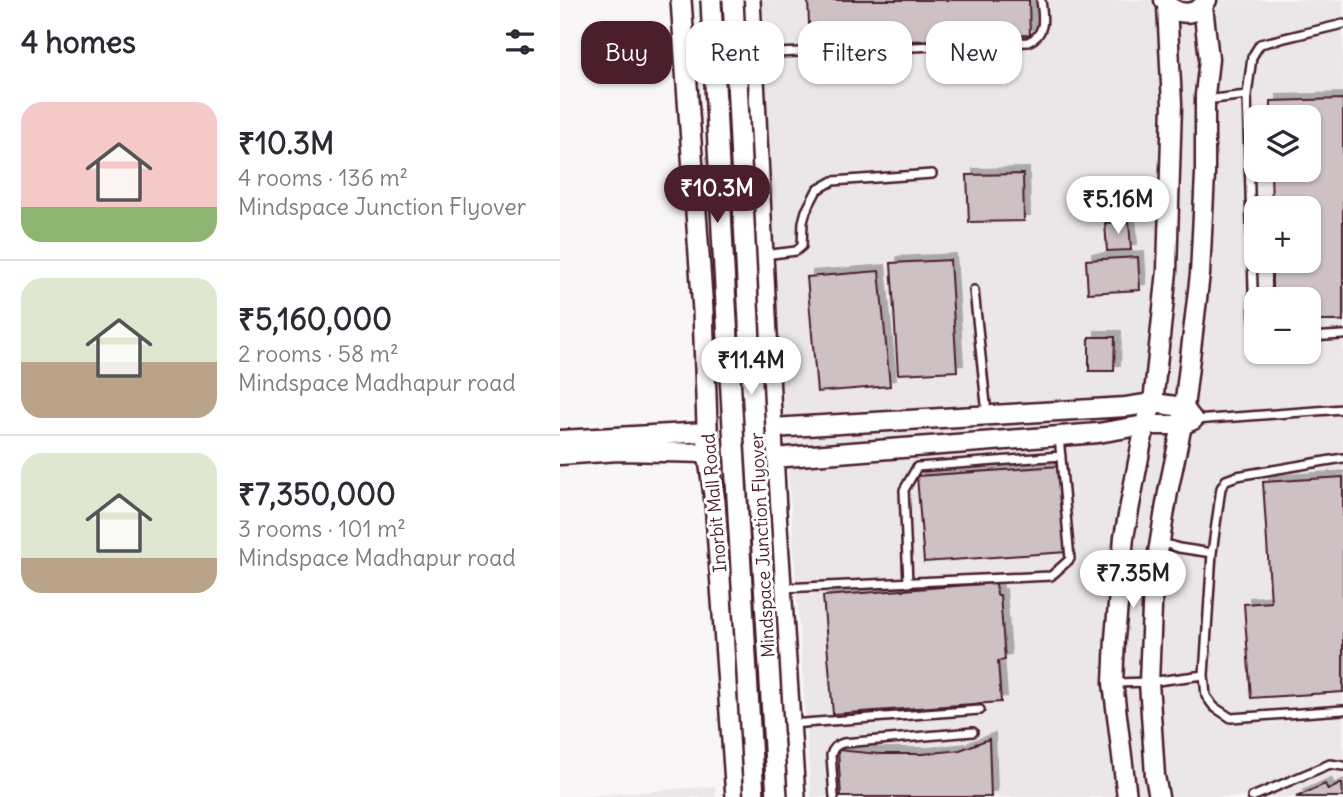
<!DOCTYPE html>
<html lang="en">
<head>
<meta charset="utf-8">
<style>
	:root { --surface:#fff; --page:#f2f2f3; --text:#2b2b33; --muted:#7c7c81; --line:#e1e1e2; --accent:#4a1f2b }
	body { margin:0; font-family:Delius,sans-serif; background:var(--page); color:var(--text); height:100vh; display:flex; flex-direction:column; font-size:26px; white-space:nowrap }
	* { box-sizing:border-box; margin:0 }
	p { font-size:23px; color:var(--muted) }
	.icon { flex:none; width:38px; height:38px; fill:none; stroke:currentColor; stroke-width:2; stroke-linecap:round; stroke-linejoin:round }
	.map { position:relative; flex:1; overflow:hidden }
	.side { display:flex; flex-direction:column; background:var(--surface); width:560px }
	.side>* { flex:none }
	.top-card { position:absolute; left:21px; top:21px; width:656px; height:63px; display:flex; gap:14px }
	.buttons { position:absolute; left:684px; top:105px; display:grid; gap:14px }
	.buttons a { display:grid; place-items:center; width:77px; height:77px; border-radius:14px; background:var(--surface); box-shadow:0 2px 5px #0004; font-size:35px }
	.price { position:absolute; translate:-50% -60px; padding:0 16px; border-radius:24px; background:#fff; color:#222; font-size:23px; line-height:46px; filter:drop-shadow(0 2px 4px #0008) }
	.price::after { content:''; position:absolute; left:50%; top:42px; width:21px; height:16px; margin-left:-10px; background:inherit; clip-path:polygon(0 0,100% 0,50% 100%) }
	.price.selected { background:var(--accent); color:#fff }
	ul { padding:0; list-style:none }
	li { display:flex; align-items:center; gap:21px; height:175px; padding:0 21px }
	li+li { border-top:2px solid var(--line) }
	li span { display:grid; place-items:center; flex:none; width:196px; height:140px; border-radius:21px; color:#555 }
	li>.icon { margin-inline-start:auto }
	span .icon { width:84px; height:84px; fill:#fffc; stroke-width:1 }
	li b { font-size:30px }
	h2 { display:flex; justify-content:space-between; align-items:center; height:84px; padding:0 21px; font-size:30px }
	.pill { padding:0 24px; border-radius:21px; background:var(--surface); box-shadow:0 2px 5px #0004; font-size:24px; line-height:63px }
	.pill.selected { background:var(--accent); color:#fff }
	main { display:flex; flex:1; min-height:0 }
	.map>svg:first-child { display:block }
</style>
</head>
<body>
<main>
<section class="side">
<h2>4 homes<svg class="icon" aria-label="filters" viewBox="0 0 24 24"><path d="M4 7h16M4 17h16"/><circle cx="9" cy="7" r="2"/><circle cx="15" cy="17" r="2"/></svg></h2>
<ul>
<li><span style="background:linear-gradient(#f6c9c9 75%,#8fb573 0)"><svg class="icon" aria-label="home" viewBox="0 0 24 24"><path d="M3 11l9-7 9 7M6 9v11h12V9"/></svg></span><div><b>₹10.3M</b><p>4 rooms · 136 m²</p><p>Mindspace Junction Flyover</p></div></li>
<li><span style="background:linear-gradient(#dfe7d0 60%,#b9a48a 0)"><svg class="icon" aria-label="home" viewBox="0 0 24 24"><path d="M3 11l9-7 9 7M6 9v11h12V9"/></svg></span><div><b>₹5,160,000</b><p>2 rooms · 58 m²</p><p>Mindspace Madhapur road</p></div></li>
<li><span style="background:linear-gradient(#dfe7d0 75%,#b9a48a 0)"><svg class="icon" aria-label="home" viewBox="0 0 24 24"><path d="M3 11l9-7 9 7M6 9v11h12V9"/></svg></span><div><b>₹7,350,000</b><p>3 rooms · 101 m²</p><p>Mindspace Madhapur road</p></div></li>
</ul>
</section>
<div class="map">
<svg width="783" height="797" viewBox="0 0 783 797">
	<defs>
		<filter id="shadow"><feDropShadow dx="6" dy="-6" stdDeviation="0" flood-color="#0004"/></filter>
	</defs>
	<rect width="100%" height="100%" fill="#f8f6f7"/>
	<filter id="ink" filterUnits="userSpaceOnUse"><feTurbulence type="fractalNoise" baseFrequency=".0143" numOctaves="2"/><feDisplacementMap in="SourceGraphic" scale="14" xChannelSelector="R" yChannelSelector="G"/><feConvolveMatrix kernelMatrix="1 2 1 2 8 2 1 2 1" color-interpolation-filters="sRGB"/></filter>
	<g filter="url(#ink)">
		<path fill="#ebe6e8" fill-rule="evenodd" d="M199,0h584v797h-532l-49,-703zM696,117h53v53h-53zM696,208h53v53h-53zM696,299h53v53h-53z
			M155,786l1,11h-140z"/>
		<path fill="#cdc1c4" stroke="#4a1f2b" stroke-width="2" filter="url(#shadow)" d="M248,0h221l1,35 -220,11z
			M783,99v222h-34v-22h-37v-38h37v-53h-37l-1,-38h38v-53h-38v-16z
			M463,174l1,47 -55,1 -2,-47z
			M569,222l2,28 -24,1 -2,-28z
			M578,257l2,33 -52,3 -2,-33z
			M390,260l7,111 -59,3 -7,-111z
			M319,271l11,115 -73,6 -10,-115z
			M529,337h26l-1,34h-25z
			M500,466l7,86 -143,10 -7,-86z
			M783,477v215l-92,6 -7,-94 27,-2 -8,-120z
			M436,583l1,12h3l5,65 -7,1 3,41 -168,12 -10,-118z
			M429,739l2,58h-150l-3,-47 41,4h44l37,-4z
			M782,783l1,14h-47l29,-13 3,6z"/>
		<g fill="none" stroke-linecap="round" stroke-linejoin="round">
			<defs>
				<path id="service" d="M193,54l275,-12c19,-8 15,-25 13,-42
					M645,100l42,-5
					M204,255l32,-4 6,-5 1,-24 3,-11 11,-21 16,-9 99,-7
					M414,290l13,124
					M696,326l-2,-6 -7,-225 5,-38 8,-13 83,-20
					M749,337l34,-2
					M634,420l149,-11
					M783,458l-106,18 -11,4 -5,8 -9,65 -8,122 2,21 8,11 17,11 112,-8
					M600,542l19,6 33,5
					M348,583l-4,-93 13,-23 144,-11
					M222,588l269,-12 19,-17 -11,-123
					M555,683l34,-1 55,-7
					M230,724l190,-14
					M274,797l-3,-42c2,-7 5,-10 12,-12l130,-11
					M692,797l78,-33 13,2"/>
				<path id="tertiary" d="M604,0c11,17 33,17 43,0
					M212,428l354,-21 27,-4 30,4 10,13 -11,5h-37l-47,8 -325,25
					M0,440l147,-8
					M0,455l59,-4 89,2
					M567,797l-14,-114 2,-45 9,-101 21,-112 8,-22 14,-132 5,-167 -5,-99
					M599,797l-4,-21 -6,-94 4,-99 15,-91 14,-67 18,-151 5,-100v-79l4,-36 -6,-53"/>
				<path id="secondary" d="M121,0l22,311 5,142 7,49 21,295
					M190,0l26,511 19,286"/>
			</defs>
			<use href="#service" stroke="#4a1f2b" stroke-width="12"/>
			<use href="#tertiary" stroke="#4a1f2b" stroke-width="23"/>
			<use href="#secondary" stroke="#4a1f2b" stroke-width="24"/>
			<use href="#service" stroke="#fff" stroke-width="7"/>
			<use href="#tertiary" stroke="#fff" stroke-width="18"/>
			<use href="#secondary" stroke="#fff" stroke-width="19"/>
			<defs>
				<path id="secondary-bridge" d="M151,0l12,251 31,546
					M173,0l20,403 24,394"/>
			</defs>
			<use href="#secondary-bridge" stroke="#4a1f2b" stroke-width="24" stroke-linecap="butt"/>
			<use href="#secondary-bridge" stroke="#fff" stroke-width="19"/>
		</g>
	</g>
	<g text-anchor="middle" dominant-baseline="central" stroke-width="6" stroke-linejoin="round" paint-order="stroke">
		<g font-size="18" fill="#4a1f2b" stroke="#fff">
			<text transform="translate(154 503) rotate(-95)">Inorbit Mall Road</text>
			<text transform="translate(202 545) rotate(-93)">Mindspace Junction Flyover</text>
		</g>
	</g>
</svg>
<div class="buttons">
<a><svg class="icon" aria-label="layers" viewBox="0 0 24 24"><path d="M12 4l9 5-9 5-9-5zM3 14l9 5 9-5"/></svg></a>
<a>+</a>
<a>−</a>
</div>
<b class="price selected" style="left:157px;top:225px">₹10.3M</b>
<b class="price" style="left:558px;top:236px">₹5.16M</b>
<b class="price" style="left:191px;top:397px">₹11.4M</b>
<b class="price" style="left:573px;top:610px">₹7.35M</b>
<div class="top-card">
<a class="pill selected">Buy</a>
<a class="pill">Rent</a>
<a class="pill">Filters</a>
<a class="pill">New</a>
</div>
</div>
</main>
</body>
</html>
